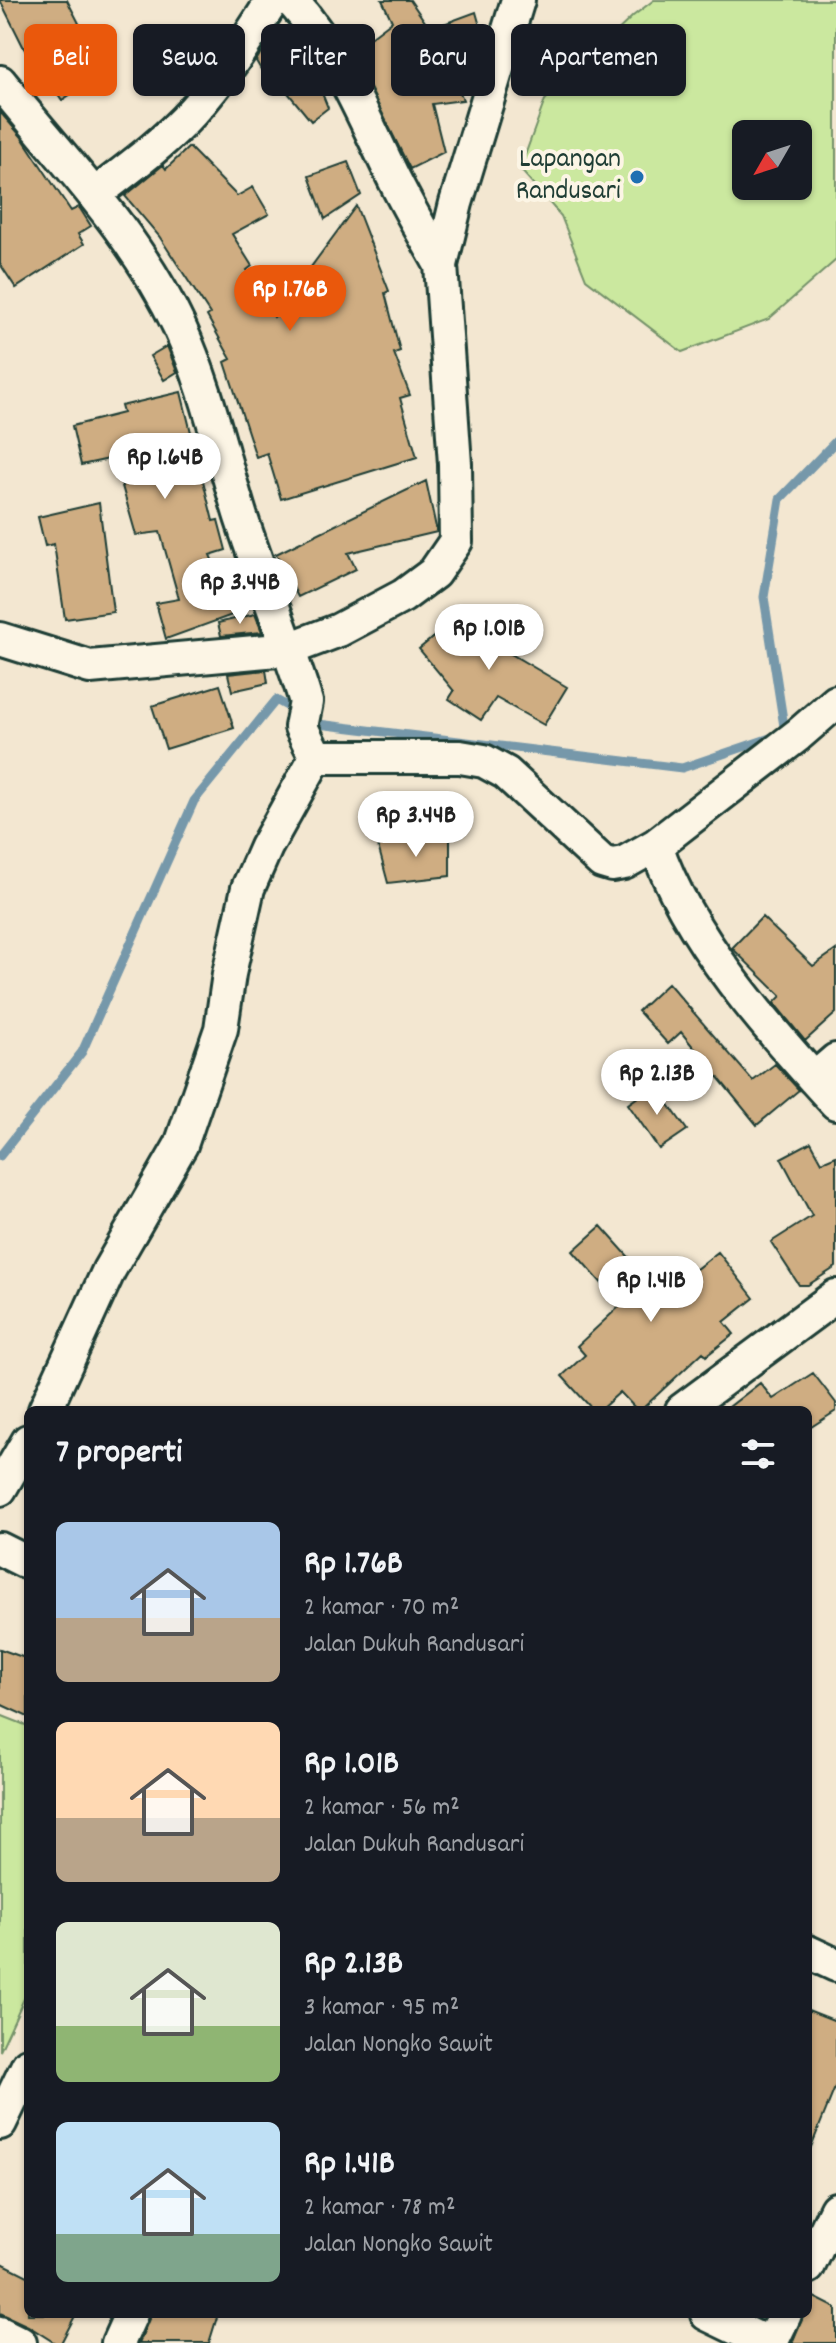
<!DOCTYPE html>
<html lang="id">
<head>
<meta charset="utf-8">
<style>
	:root { --surface:#171b24; --page:#242831; --text:#f1f3f6; --muted:#9ea1a6; --accent:#ea580c }
	body { margin:0; font-family:Dekko,sans-serif; background:var(--page); color:var(--text); height:100vh; display:flex; flex-direction:column; font-size:30px; white-space:nowrap }
	* { box-sizing:border-box; margin:0 }
	p { font-size:26px; color:var(--muted) }
	.icon { flex:none; width:44px; height:44px; fill:none; stroke:currentColor; stroke-width:2; stroke-linecap:round; stroke-linejoin:round }
	.map { position:relative; flex:1; overflow:hidden }
	.side { position:absolute; left:24px; top:1406px; width:788px; height:912px; display:flex; flex-direction:column; background:var(--surface); border-radius:12px; box-shadow:0 2px 6px #0004 }
	.side>* { flex:none }
	.top-card { position:absolute; left:24px; top:24px; width:788px; height:72px; display:flex; gap:16px }
	.needle { width:52px; rotate:231deg }
	.controls { position:absolute; left:732px; top:120px; display:grid; gap:16px }
	.controls a { display:grid; place-items:center; width:80px; height:80px; border-radius:12px; background:var(--surface); box-shadow:0 2px 6px #0004; font-size:40px }
	.price { position:absolute; translate:-50% -68px; padding:0 18px; border-radius:28px; background:#fff; color:#222; font-size:26px; line-height:52px; filter:drop-shadow(0 2px 4px #0008) }
	.price::after { content:''; position:absolute; left:50%; top:48px; width:24px; height:18px; margin-left:-12px; background:inherit; clip-path:polygon(0 0,100% 0,50% 100%) }
	.price.current { background:var(--accent); color:#fff }
	ul { padding:0; list-style:none }
	li { display:flex; align-items:center; gap:24px; height:200px; padding:0 32px }
	li span { display:grid; place-items:center; flex:none; width:224px; height:160px; border-radius:12px; color:#555 }
	li>.icon { margin-inline-start:auto }
	span .icon { width:96px; height:96px; fill:#fffc; stroke-width:1 }
	li b { font-size:34px }
	h2 { display:flex; justify-content:space-between; align-items:center; height:96px; padding:0 32px; font-size:34px }
	.tag { padding:0 28px; border-radius:12px; background:var(--surface); box-shadow:0 2px 6px #0004; font-size:28px; line-height:72px }
	.tag.current { background:var(--accent); color:#fff }
	.map>svg:first-child { display:block }
</style>
</head>
<body>
<div class="map">
<svg width="836" height="2343" viewBox="0 0 836 2343">
	<rect width="100%" height="100%" fill="#f3e7d1"/>
	<filter id="ink" filterUnits="userSpaceOnUse"><feTurbulence type="fractalNoise" baseFrequency=".0125" numOctaves="2"/><feDisplacementMap in="SourceGraphic" scale="16" xChannelSelector="R" yChannelSelector="G"/><feConvolveMatrix kernelMatrix="1 2 1 2 8 2 1 2 1" color-interpolation-filters="sRGB"/></filter>
	<g filter="url(#ink)">
		<path fill="#cbe89f" stroke="#75926a" stroke-width="2" fill-rule="evenodd" d="M654,0h182v260l-67,59 -87,33 -96,-73 -25,-63 -41,-47 25,-69 88,-84zM746,134h52v52h-52z
			M0,1715l28,11v264l-28,61z"/>
		<g fill="none" stroke-linecap="round" stroke-linejoin="round">
			<path stroke="#7698aa" stroke-width="9" d="M309,719l9,5 364,44 103,-35 -21,-136 16,-98 56,-58
				M0,1156l82,-104 112,-251 82,-101 20,11"/>
		</g>
		<path fill="#cfad82" stroke="#1f3d34" stroke-width="2" d="M0,0h67l16,31 -10,5 27,39 -38,25 -30,-44 -3,2z
			M382,0h28l20,29 46,-17 9,32 -6,17 -27,11 11,28 -31,4 12,48 -34,17 -59,-117 41,-31z
			M294,34l18,26 -3,1 19,47 -17,13 -35,-43 -7,5 -13,-22 4,-7z
			M0,112l21,24 50,75 8,-4 12,19 -13,8 6,10 -68,44 -16,-24z
			M189,147l48,49 16,-9 16,27 -37,20 20,32 -5,4 27,47 82,-111 33,85 -4,2 15,58 -6,2 16,42 -10,3 17,59 -136,42 -14,-46 -11,4 -31,-95 6,-3 -24,-43 3,-2 -51,-78 -34,-40 38,-31 3,4z
			M348,162l13,33 -36,24 -16,-43z
			M167,346l10,26 -13,8 -14,-24z
			M181,392l32,129 5,-1 8,30 -16,5 25,59 -69,25 -10,-36 23,-4 -19,-67 -24,3 -22,-77 -33,7 -9,-39 51,-13 -2,-7z
			M426,481l11,51 -89,21 8,16 -58,28 -22,-43z
			M99,503l14,109 -48,7 -11,-75 -9,2 -7,-29z
			M471,606l21,25 -8,7 83,49 -23,38 -48,-27 -15,22 -32,-21 5,-8 -35,-42z
			M255,614l7,18 -41,4 -3,-13z
			M266,670l2,13 -36,8 -4,-17z
			M220,685l14,43 -68,21 -14,-43z
			M450,836v40l-62,7 -11,-41z
			M762,917l51,49 23,-16v63l-31,28 -31,-38 7,-7 -49,-48z
			M668,983l85,98 22,-17 24,26 -42,35 -76,-93 -13,12 -30,-33z
			M655,1085l32,45 -28,19 -31,-45z
			M811,1142l11,20 14,-6v111l-28,18h-9l-28,-43 41,-26 -31,-58z
			M601,1226l51,57 24,-21 11,14 31,-24 36,46 -30,24 10,12 -28,22 -3,-4 -62,58h-4l-17,-18 -20,18h-7l-31,-34 23,-21 -8,-9 44,-41 -48,-54z
			M813,1373l23,30v8l-28,18v-19h-83l35,-27 13,16z
			M0,1649l28,10v58l-28,-13z
			M808,2010l28,11v64l-27,67z
			M0,2262l28,14v38h48l-15,29h-6l-27,-17 -28,-13z
			M810,2295l26,13v35h-44l12,-29h4z
			M151,2314h67l-9,29h-70z"/>
		<g fill="none" stroke-linecap="round" stroke-linejoin="round">
			<defs>
				<path id="street" d="M291,0c48,53 73,119 105,183 14,28 30,55 45,82
					M0,82c63,78 136,152 179,244 28,61 42,127 62,191 19,58 42,114 61,172l4,13 -5,25 15,30
					M94,195c34,-26 70,-52 99,-84 31,-34 55,-72 80,-111
					M0,639l90,28 199,-18 50,-19 64,-34 31,-23 22,-32 -1,-77 -14,-199 15,-62 62,-203
					M316,757h144l24,4 22,12 96,89 10,3 12,-2 32,-18 142,-110 38,-33
					M656,845c31,93 114,186 180,258
					M814,1079l22,-19
					M45,1410l64,-140 72,-125 40,-116 8,-55 19,-86 18,-41 50,-90
					M682,1410l154,-114
					M0,1489l28,-48
					M0,1549l28,14
					M808,1952l28,13
					M0,2123l28,-58
					M808,2267l28,-58
					M707,2314l60,29
					M0,2333l20,10
					M118,2343l13,-29
					M771,2343l14,-29"/>
			</defs>
			<use href="#street" stroke="#1f3d34" stroke-width="38"/>
			<use href="#street" stroke="#fcf5e5" stroke-width="32"/>
		</g>
	</g>
	<circle fill="#1f6fb2" stroke="#fcf5e5" stroke-width="3" cx="637" cy="177" r="8"/>
	<g text-anchor="middle" dominant-baseline="central" stroke-width="8" stroke-linejoin="round" paint-order="stroke">
		<g font-size="28" fill="#1f3d34" stroke="#fcf5e5" text-anchor="end">
			<text x="621" y="161">Lapangan<tspan x="621" dy="32">Randusari</tspan></text>
		</g>
	</g>
</svg>
<div class="controls">
<a><svg class="needle" viewBox="-14 -14 28 28"><path d="M0-13l5 13h-10z" fill="#e53935"/><path d="M0 13l5-13h-10z" fill="#9ea1a6"/></svg></a>
</div>
<b class="price current" style="left:290px;top:333px">Rp 1.76B</b>
<b class="price" style="left:165px;top:501px">Rp 1.64B</b>
<b class="price" style="left:240px;top:626px">Rp 3.44B</b>
<b class="price" style="left:489px;top:672px">Rp 1.01B</b>
<b class="price" style="left:416px;top:859px">Rp 3.44B</b>
<b class="price" style="left:657px;top:1117px">Rp 2.13B</b>
<b class="price" style="left:651px;top:1324px">Rp 1.41B</b>
<div class="top-card">
<a class="tag current">Beli</a>
<a class="tag">Sewa</a>
<a class="tag">Filter</a>
<a class="tag">Baru</a>
<a class="tag">Apartemen</a>
</div>
<section class="side">
<h2>7 properti<svg class="icon" aria-label="filters" viewBox="0 0 24 24"><path d="M4 7h16M4 17h16"/><circle cx="9" cy="7" r="2"/><circle cx="15" cy="17" r="2"/></svg></h2>
<ul>
<li><span style="background:linear-gradient(#a9c7e8 60%,#b9a48a 0)"><svg class="icon" aria-label="home" viewBox="0 0 24 24"><path d="M3 11l9-7 9 7M6 9v11h12V9"/></svg></span><div><b>Rp 1.76B</b><p>2 kamar · 70 m²</p><p>Jalan Dukuh Randusari</p></div></li>
<li><span style="background:linear-gradient(#ffd9b3 60%,#b9a48a 0)"><svg class="icon" aria-label="home" viewBox="0 0 24 24"><path d="M3 11l9-7 9 7M6 9v11h12V9"/></svg></span><div><b>Rp 1.01B</b><p>2 kamar · 56 m²</p><p>Jalan Dukuh Randusari</p></div></li>
<li><span style="background:linear-gradient(#dfe7d0 65%,#8fb573 0)"><svg class="icon" aria-label="home" viewBox="0 0 24 24"><path d="M3 11l9-7 9 7M6 9v11h12V9"/></svg></span><div><b>Rp 2.13B</b><p>3 kamar · 95 m²</p><p>Jalan Nongko Sawit</p></div></li>
<li><span style="background:linear-gradient(#bfe0f5 70%,#7fa58c 0)"><svg class="icon" aria-label="home" viewBox="0 0 24 24"><path d="M3 11l9-7 9 7M6 9v11h12V9"/></svg></span><div><b>Rp 1.41B</b><p>2 kamar · 78 m²</p><p>Jalan Nongko Sawit</p></div></li>
</ul>
</section>
</div>
</body>
</html>
